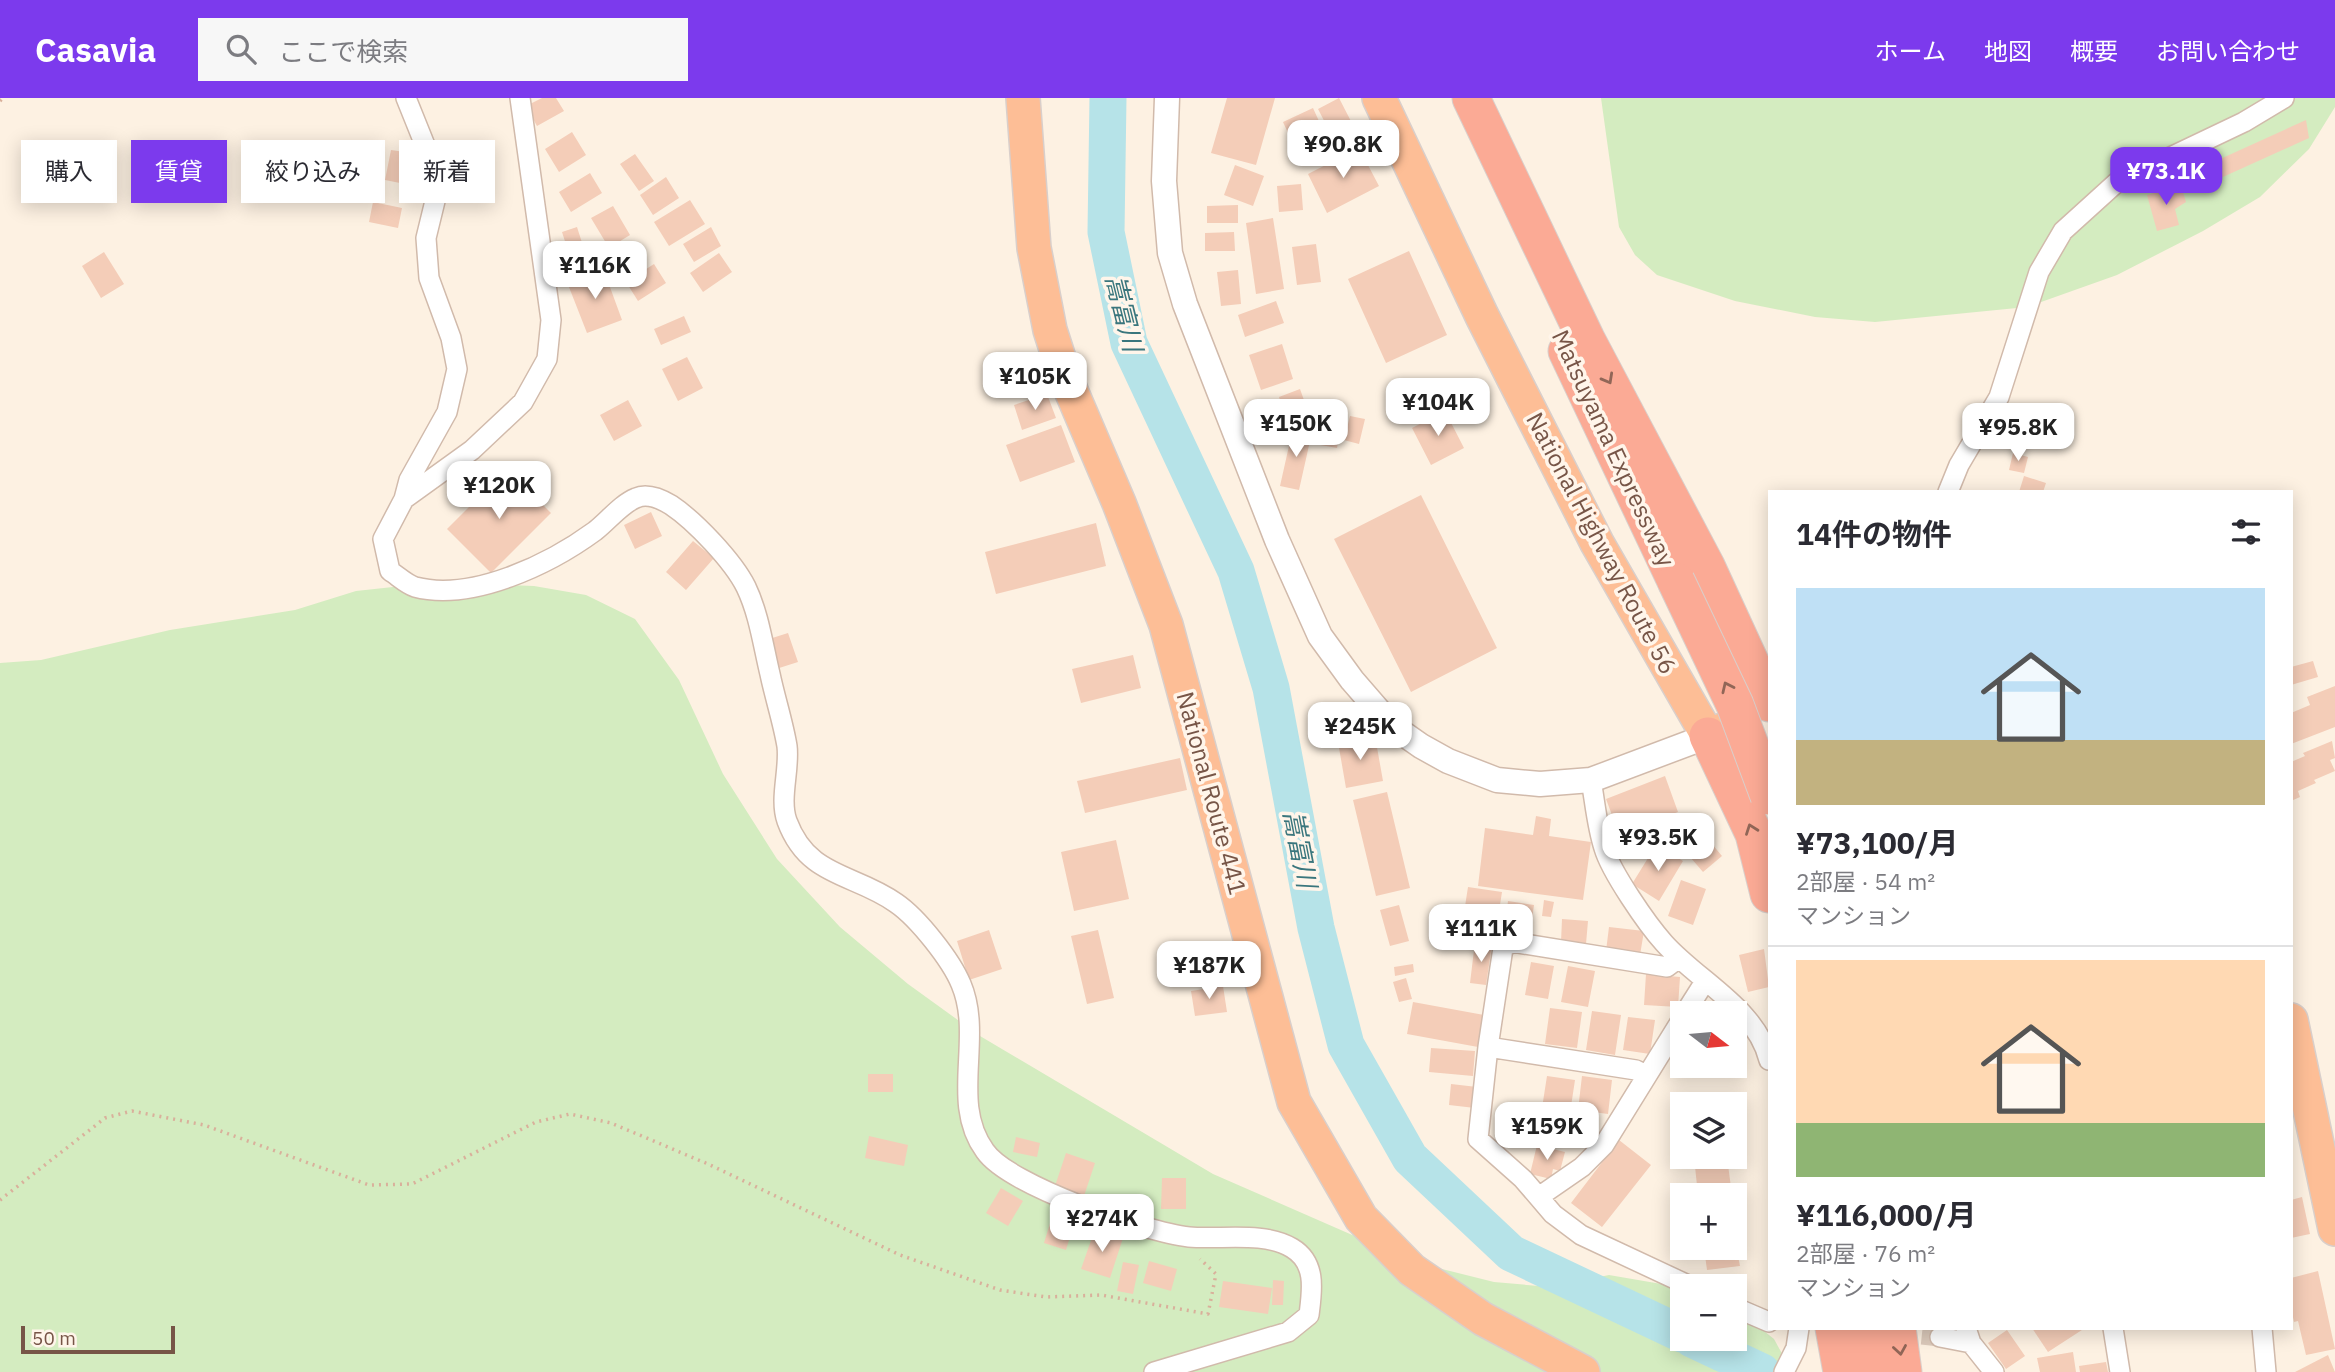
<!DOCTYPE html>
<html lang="ja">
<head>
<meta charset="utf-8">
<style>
	:root { --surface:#fff; --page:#f7f7f7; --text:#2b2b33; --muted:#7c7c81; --line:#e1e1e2; --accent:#7c3aed }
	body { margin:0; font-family:"IBM Plex Sans","Noto Sans JP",sans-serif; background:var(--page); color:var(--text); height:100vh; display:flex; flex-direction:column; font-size:26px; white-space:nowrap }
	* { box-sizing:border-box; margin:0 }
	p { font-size:23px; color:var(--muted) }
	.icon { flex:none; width:38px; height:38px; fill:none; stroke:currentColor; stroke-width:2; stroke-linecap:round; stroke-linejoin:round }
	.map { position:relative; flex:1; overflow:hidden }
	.sheet { position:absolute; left:1768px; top:392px; width:525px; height:840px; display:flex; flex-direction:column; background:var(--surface); border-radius:0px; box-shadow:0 4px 18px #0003 }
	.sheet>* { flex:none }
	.guide { position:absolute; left:21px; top:42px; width:665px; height:63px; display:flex; gap:14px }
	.needle { width:46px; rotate:106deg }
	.controls { position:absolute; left:1670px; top:903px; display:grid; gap:14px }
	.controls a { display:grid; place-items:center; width:77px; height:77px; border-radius:0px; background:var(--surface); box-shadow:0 4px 18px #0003; font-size:35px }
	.scale { position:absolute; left:21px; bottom:18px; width:154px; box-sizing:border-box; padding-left:7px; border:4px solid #775547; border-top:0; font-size:19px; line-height:24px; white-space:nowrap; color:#775547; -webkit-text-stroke:5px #fff5ea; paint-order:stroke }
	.price { position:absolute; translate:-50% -60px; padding:0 16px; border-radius:14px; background:#fff; color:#222; font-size:23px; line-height:46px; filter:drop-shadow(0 2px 4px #0008) }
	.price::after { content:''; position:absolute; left:50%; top:42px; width:21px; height:16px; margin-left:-10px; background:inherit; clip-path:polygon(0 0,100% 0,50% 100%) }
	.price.active { background:var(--accent); color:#fff }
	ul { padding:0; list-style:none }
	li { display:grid; align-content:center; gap:14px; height:371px; padding:0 28px }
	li+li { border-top:2px solid var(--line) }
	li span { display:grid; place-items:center; height:217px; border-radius:0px; color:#555 }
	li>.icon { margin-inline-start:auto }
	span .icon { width:126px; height:126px; fill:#fffc; stroke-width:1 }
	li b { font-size:30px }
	h2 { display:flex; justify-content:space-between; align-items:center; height:84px; padding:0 28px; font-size:30px }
	.chip { padding:0 24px; border-radius:0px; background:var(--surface); box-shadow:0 4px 18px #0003; font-size:24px; line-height:63px }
	.chip.active { background:var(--accent); color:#fff }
	header { display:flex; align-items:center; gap:42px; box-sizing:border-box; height:98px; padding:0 35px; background:var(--accent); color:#fff }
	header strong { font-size:33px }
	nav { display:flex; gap:38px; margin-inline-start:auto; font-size:24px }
	.search { width:490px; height:63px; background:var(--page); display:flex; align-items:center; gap:18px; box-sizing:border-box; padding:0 24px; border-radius:0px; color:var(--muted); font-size:26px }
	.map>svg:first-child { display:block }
</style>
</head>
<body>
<header>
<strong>Casavia</strong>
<div class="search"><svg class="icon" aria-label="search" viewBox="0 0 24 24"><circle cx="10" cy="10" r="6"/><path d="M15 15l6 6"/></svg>ここで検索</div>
<nav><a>ホーム</a><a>地図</a><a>概要</a><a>お問い合わせ</a></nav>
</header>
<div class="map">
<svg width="2335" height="1274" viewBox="0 0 2335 1274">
	<rect width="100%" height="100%" fill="#fdf1e2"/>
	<path fill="#d4ecc0" d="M1601,0h734v9l-26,42 -49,48 -57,34 -86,44 -90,32 -152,15 -60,-5 -80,-16 -78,-26 -22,-20 -16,-28z
		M439,484l95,4 52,9 49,24 44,61 44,94 54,85 63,68 68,57 72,52 233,138 201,88 80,20 56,5 59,-12 64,11 9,3v50h52v-32l40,32 18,33h-1792v-709l41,-3 129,-30 125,-20 61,-19z"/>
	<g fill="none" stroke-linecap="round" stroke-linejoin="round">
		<path stroke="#b6e3e8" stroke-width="37" d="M1108,0l-2,134 23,111 107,228 35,117 45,240 30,117 64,113 101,95 171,81
			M1692,1241l70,33"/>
	</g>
	<path fill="#f4cdb8" d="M542,0h14l8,13 -27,15 -11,-20z
		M1227,0h48l-19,67 -45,-12z
		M1339,0l17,33 -21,11 -17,-33z
		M1313,10l15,33 -30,14 -15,-33z
		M2306,22l3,18 -95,43 -7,-16z
		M572,34l14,23 -27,17 -14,-23z
		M1359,50l20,38 -52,27 -19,-39z
		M391,52l14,2 -5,31 -15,-3z
		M635,56l19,27 -15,10 -19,-27z
		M1235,67l29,11 -11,30 -29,-11z
		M590,75l12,20 -31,19 -12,-20z
		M666,79l13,21 -26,17 -13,-20z
		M1301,86l2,26 -24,2 -2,-26z
		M2181,87l5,17 -11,7 4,16 -22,6 -10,-36z
		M690,102l15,24 -36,22 -15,-24z
		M373,104l29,6 -4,20 -29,-6z
		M1238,107v18h-31v-17z
		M613,108l17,29 -21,13 -18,-30z
		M1273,120l11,71 -28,5 -10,-71z
		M577,129l8,25 -15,5 -8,-25z
		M711,129l10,19 -27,16 -11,-18z
		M1234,134l1,19h-30v-18z
		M1316,146l5,38 -24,3 -5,-38z
		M1409,153l38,84 -61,28 -38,-84z
		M104,154l20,32 -23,14 -19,-32z
		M719,155l13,19 -29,20 -13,-19z
		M654,166l12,19 -28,18 -12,-19z
		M603,170l19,52 -35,13 -20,-51z
		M1238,172l3,34 -20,2 -4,-34z
		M1276,203l8,22 -39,14 -7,-22z
		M684,218l7,16 -30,13 -7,-16z
		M1282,246l11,35 -32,11 -12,-35z
		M687,259l16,31 -25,13 -16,-32z
		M1300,291l9,25 -22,7 -8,-24z
		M1047,296l9,24 -34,12 -8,-25z
		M628,302l14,26 -28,15 -14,-26z
		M1445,313l19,37 -33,17 -19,-37z
		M1350,318l15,3 -6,25 -15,-4z
		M1320,319l22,4 -5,27 -22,-4z
		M1061,327l14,37 -55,20 -14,-37z
		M1293,330l19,4 -13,58 -19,-4z
		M2013,355l15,4 -4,16 -15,-3z
		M507,371l44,44 -60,60 -44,-44z
		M2024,378l22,7 -3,9h-24z
		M1421,397l76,153 -86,44 -77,-153z
		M651,414l11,24 -27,13 -11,-24z
		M1096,425l10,43 -110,28 -11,-42z
		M693,443l21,17 -28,32 -20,-18z
		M788,535l10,29 -22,7 -10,-29z
		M1133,557l8,33 -60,15 -9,-34z
		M2313,563l5,16 -27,8v-18z
		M2335,588v41l-44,17v-31l19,-8 -3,-8z
		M1375,638l8,45 -37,7 -8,-46z
		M2332,643l3,17 -5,2 5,11 -21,9 2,3 -18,8 2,6 -9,4v-39l14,-6 -2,-3z
		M1180,660l7,32 -102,23 -8,-32z
		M1665,678l13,36 -59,22 -13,-35z
		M1387,694l23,96 -34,8 -23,-96z
		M1536,718l15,3 -2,17 42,6 -8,58 -105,-14 7,-58 48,7z
		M1697,728l25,30 -19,16 -25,-29z
		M1116,742l13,59 -55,12 -13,-59z
		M1656,747l27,16 -24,40 -27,-17z
		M1681,782l25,9 -13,36 -25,-9z
		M1468,789l34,5 -7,45 -34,-5z
		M1544,802l10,2 -3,15 -9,-1z
		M1508,803l26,4 -4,29 -26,-4z
		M1399,807l10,36 -19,5 -10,-36z
		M1562,821l26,2 -2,23 -25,-2z
		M1609,829l35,4 -4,24 -34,-4z
		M989,832l13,39 -33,11 -12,-39z
		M1098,832l16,68 -27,6 -16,-68z
		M1475,844l17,3 -6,40 -16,-2z
		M1764,851l5,38 -21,5 -9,-37z
		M1531,864l23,4 -6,33 -23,-4z
		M1413,866l1,8 -19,4 -1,-9z
		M1568,868l27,5 -7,36 -27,-5z
		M1646,876l34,3 -2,30 -34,-2z
		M1406,880l6,21 -13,3 -6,-20z
		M1223,888l4,26 -32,4 -4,-25z
		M1413,904l71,13 -6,32 -71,-13z
		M1550,910l32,4 -5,36 -32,-4z
		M1592,913l29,4 -6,40 -29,-5z
		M1628,919l27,3 -5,34 -27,-4z
		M1734,932l12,15 -12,10z
		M1431,950l44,3 -2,25 -44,-4z
		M1697,968h24l-14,11z
		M868,976h25v18h-25z
		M1547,978l28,4 -5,33 -28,-5z
		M1582,978l30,4 -4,34 -30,-4z
		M1451,986l26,3 -2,21 -26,-3z
		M1544,1015l40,6 -5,27 -39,-7z
		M869,1038l39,9 -4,21 -39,-8z
		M1016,1039l24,6 -3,14 -24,-5z
		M1619,1042l32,25 -49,62 -31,-24z
		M1537,1047l28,7 -5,19 -7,-2 -2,10 -21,-5z
		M1066,1055l29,10 -11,33 -29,-10z
		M1694,1059h33l5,38h-34z
		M1162,1080h24v31h-25z
		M1001,1090l22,13 -15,25 -22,-13z
		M2302,1099l8,37 -19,4v-38z
		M1054,1112l22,7 -10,33 -22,-7z
		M1095,1131l28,9 -13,40 -29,-9z
		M1734,1137l6,31 -33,4 -3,-22h30z
		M1149,1163l28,8 -6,22 -28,-8z
		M1123,1164l16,3 -6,29 -16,-3z
		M2318,1173l17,78 -29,6 -8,-34 -4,1 -3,-14v-30z
		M1273,1182l11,1 -1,24h-11z
		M1223,1183l49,7 -4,26 -49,-7z
		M2032,1230h53l-37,24z
		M2007,1232l18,26 -19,13 -18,-26z
		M2073,1254l3,20h-36l-3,-14z
		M2328,1257l7,17h-40z
		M2106,1264l2,10h-28l-1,-6z"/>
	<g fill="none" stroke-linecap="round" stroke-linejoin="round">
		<path stroke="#dccabb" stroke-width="19" stroke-dasharray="19 10" stroke-linecap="butt" d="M1893,1234l47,5"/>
		<defs>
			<path id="minor" d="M406,0l29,72v31l-9,37 3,40 22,60 6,31 -10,43 -38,68 -5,19 -21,40 7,32c8,5 16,13 25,16 57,15 135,-23 180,-56 13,-10 26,-27 41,-33 11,-5 25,1 35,7 24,16 62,56 75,82 13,27 17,58 24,87 5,24 13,48 17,72 3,23 -8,53 0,75 21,57 67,52 109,82 22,15 55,57 65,81 23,54 -12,118 24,167 24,35 161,81 204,86 31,3 75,-6 103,11 25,15 20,43 17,67l-21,17 -134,40
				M1948,394l11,-27 40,-68 40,-125 24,-41 53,-48 128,-61 40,-24
				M404,401l68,-49 51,-48 24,-43 4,-39 -31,-222
				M1591,682c4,22 6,47 13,68 7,24 43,76 60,95 35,39 92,65 105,117
				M1685,915l19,-30
				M1488,949l-10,92 45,40 30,35 28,21 109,51
				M1646,977l-10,-5 -148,-23 15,-99 9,-6 155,25 12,-9
				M1540,1098l42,-29 22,-22 78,-126
				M1734,1209l35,15
				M1966,1230l5,15 23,29
				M2113,1230l7,44
				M2262,1230l4,44
				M1940,1239l31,6
				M1784,1274l12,-24 3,-20"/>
			<path id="tertiary" d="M1167,0l-3,83 6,72 15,51 92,236 43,96 32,44 39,45 30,21 27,15 49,19 43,4 51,-4 117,-44"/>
			<path id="trunk" d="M1023,0l11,150 16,82 14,44 55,129 47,122 128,477 67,116 51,52 71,49 100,53
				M1379,0l103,218 115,227 111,193 24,-10
				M2291,922l44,209"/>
			<path id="motorway" d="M1471,0l115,241 120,227 63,137
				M1567,253l109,230
				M1708,638l46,98 15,60
				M1834,1230l8,44
				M1861,1230l6,44
				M1897,1230l6,44"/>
		</defs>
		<use href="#minor" stroke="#d1baab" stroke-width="22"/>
		<use href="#tertiary" stroke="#d1baab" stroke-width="27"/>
		<use href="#trunk" stroke="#d9cfcb" stroke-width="36"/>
		<use href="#motorway" stroke="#d9cfcb" stroke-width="39"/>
		<path stroke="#d9b09b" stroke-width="3.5" stroke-dasharray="2 5" stroke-linecap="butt" d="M0,3l3,-3
			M0,1102l105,-82 27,-7 72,14 165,60 43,-1 124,-62 34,-8 41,9 97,41 192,91 100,35 46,7 55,-2 107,19 8,-40 -16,-15"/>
		<use href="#minor" stroke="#fff" stroke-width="19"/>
		<use href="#tertiary" stroke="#fff" stroke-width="24"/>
		<use href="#trunk" stroke="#fdbe96" stroke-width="33"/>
		<use href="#motorway" stroke="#fbaa95" stroke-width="37"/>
		<defs>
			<path id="motorway-bridge" d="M1676,483l59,124 34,91"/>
		</defs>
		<use href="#motorway-bridge" stroke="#d9cfcb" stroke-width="39" stroke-linecap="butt"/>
		<use href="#motorway-bridge" stroke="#fbaa95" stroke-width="37"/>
	</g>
	<defs><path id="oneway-chevron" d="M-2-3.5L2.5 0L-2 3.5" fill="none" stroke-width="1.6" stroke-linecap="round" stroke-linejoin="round" transform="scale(1.75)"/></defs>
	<g stroke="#916657">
		<use href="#oneway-chevron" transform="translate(1608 281) rotate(61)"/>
		<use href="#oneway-chevron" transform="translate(1727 589) rotate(-115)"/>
		<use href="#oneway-chevron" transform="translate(1751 731) rotate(-110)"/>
		<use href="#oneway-chevron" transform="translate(1900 1252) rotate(81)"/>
	</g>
	<g text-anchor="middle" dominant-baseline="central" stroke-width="7" stroke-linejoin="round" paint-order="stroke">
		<g font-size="24" fill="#775547" stroke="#fff5ea">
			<text transform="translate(1614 350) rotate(65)">Matsuyama Expressway</text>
			<text transform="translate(1602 445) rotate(62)">National Highway Route 56</text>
			<text transform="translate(1212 695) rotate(75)">National Route 441</text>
		</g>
		<g font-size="26" font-style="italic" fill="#3a767d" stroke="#fff5ea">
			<text transform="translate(1125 215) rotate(76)">嵩富川</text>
			<text transform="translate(1301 751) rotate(79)">嵩富川</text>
		</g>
	</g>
</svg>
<div class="controls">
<a><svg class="needle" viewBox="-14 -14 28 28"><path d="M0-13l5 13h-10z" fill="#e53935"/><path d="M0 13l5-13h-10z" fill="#7c7c81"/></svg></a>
<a><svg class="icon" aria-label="layers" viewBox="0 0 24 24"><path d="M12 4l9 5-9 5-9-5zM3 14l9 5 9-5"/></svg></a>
<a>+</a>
<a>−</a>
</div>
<div class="scale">50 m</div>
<b class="price" style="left:1343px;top:82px">¥90.8K</b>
<b class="price active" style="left:2166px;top:109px">¥73.1K</b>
<b class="price" style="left:595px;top:203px">¥116K</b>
<b class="price" style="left:1035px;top:314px">¥105K</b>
<b class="price" style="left:1438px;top:340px">¥104K</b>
<b class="price" style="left:1296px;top:361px">¥150K</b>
<b class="price" style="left:2018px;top:365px">¥95.8K</b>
<b class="price" style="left:499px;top:423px">¥120K</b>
<b class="price" style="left:1360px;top:664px">¥245K</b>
<b class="price" style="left:1658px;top:775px">¥93.5K</b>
<b class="price" style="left:1481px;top:866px">¥111K</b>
<b class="price" style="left:1209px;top:903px">¥187K</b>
<b class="price" style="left:1547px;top:1064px">¥159K</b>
<b class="price" style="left:1102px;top:1156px">¥274K</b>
<div class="guide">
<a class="chip">購入</a>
<a class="chip active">賃貸</a>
<a class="chip">絞り込み</a>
<a class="chip">新着</a>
</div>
<section class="sheet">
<h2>14件の物件<svg class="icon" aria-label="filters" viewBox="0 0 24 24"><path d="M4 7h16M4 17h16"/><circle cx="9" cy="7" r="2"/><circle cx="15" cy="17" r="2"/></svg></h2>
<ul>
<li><span style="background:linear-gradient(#bfe0f5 70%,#c2b280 0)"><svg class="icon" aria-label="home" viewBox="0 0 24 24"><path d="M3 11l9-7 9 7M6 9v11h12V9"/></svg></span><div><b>¥73,100/月</b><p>2部屋 · 54 m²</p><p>マンション</p></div></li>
<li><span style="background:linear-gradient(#ffd9b3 75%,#8fb573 0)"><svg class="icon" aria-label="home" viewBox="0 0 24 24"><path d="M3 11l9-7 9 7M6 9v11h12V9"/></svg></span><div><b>¥116,000/月</b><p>2部屋 · 76 m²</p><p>マンション</p></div></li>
</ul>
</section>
</div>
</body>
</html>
